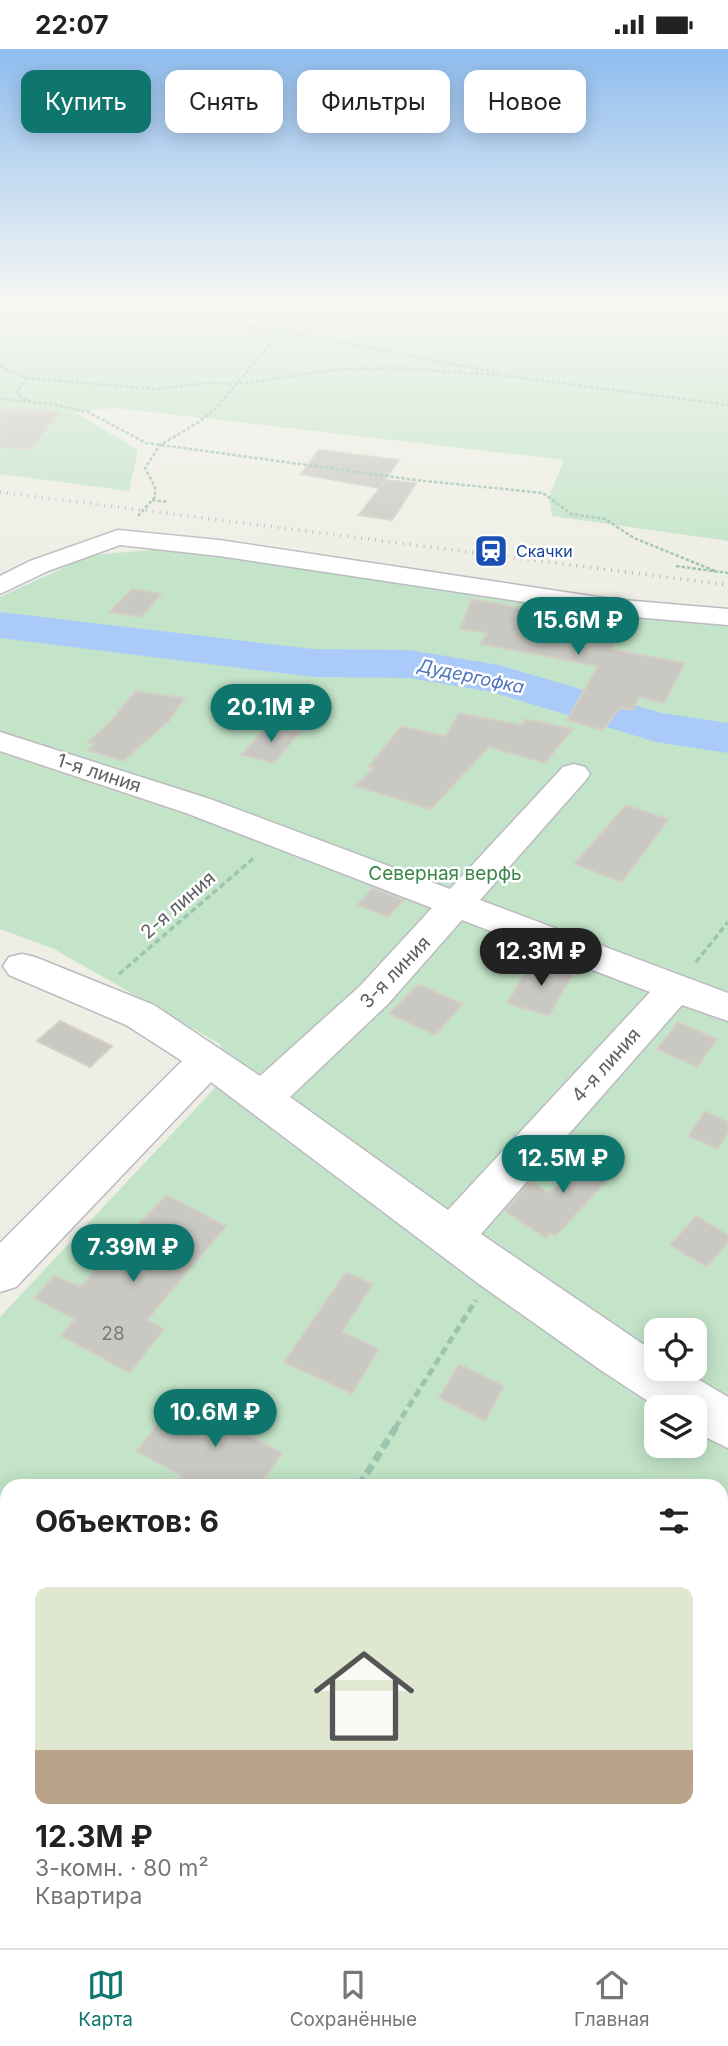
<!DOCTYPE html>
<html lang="ru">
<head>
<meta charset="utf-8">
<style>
	:root { --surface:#fff; --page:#f2f2f2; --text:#222; --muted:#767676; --line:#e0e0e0; --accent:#0f766e }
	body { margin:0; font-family:Inter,sans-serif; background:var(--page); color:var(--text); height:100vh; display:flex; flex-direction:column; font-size:26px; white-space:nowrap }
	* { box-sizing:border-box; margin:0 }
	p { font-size:23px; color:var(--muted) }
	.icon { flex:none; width:38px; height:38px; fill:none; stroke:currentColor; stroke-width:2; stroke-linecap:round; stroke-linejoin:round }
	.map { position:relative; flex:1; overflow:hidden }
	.panel { position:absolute; left:0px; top:1430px; width:728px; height:471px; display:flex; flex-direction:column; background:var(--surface); border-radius:21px 21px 0 0; box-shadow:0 4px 18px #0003 }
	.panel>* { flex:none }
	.guide { position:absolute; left:21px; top:21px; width:686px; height:63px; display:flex; gap:14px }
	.buttons { position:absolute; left:644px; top:1269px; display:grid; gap:14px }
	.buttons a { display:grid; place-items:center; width:63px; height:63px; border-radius:14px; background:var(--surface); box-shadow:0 4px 18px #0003; font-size:35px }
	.price { position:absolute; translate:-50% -60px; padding:0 16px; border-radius:24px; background:var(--accent); color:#fff; font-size:23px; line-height:46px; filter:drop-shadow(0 2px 4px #0008) }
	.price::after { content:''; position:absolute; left:50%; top:42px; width:21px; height:16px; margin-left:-10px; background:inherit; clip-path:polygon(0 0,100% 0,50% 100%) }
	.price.selected { background:#222; color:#fff }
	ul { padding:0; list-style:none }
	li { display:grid; align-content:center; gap:14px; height:371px; padding:0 35px }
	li+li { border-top:2px solid var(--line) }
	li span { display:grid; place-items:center; height:217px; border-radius:14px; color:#555 }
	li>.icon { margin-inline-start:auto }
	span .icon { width:126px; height:126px; fill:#fffc; stroke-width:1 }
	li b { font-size:30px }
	h2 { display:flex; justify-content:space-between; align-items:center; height:84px; padding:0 35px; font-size:30px }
	.chip { padding:0 24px; border-radius:14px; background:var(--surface); box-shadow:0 4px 18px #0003; font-size:24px; line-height:63px }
	.chip.selected { background:var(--accent); color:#fff }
	.status { display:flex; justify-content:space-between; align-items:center; height:49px; padding:0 35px; background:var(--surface); direction:ltr }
	.status svg { height:19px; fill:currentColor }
	.dock { display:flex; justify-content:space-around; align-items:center; height:98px; border-top:2px solid var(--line); background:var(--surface); font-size:19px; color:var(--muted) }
	.dock a { display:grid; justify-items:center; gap:4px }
	.dock .selected { color:var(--accent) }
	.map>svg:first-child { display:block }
</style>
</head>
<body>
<div class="status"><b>22:07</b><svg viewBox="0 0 49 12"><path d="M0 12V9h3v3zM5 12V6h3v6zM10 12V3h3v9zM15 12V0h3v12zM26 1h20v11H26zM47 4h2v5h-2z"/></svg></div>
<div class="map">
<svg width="728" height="1899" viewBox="0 0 728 1899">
	<rect width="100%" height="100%" fill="#eeeee5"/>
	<path fill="#c3e4c8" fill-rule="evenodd" d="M0,254h728v238l-176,-25 -3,-19 15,-37 -448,-52 -41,4 63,38 -9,41 -129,-17z
		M187,498l541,76v1325h-728v-631l229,-244 -9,-29 -166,-95 -54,-20v-332l91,-42zM656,1281h39v39h-39zM656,1358h39v38h-39zM7,1437h714v457h-714z"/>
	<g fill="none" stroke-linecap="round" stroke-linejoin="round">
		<path fill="#aacbfa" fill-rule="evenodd" d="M0,563l313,37 97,1 89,15 163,48 66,10v30l-72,-11 -164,-50 -82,-14 -97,-1 -313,-39z"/>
	</g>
	<path fill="#cac8c2" stroke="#d3d0c4" stroke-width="2" d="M0,360l60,3 -29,37 -31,-2z
		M319,401l80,10 -20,28 -78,-14z
		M386,431l30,3 -24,37 -33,-5z
		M132,540l30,5 -21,23 -32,-5z
		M472,550l111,20 -2,2 43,9 -13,19 74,14 -21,40 -25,-6 -6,13 -13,-2 -18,22 -35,-10 31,-54 -118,-22 7,-11 -27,-4z
		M136,642l49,7 -16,23 -46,40 -36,-11 7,-6 -7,-2 21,-18z
		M459,664l63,12 3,-6 48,10 -28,34 -56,-16 -58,62 -76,-23 19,-18 -6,-1 33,-41 44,10z
		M267,677l33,6 -26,31 -33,-8z
		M626,756l43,14 -47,63 -48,-18z
		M373,839l31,12 -16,17 -31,-12z
		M532,911l42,12 -25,44 -42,-13z
		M418,935l45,20 -28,31 -46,-21z
		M60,972l52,25 -22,21 -53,-26z
		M678,973l39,17 -20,28 -40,-18z
		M705,1062l23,11v10l-10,17 -30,-13z
		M592,1099l29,17 -65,71 -6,-3 -5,5 -40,-27 26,-30 18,12z
		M166,1146l60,31 -79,94 17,9 -34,44 -69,-37 14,-17 -41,-21 21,-23 25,12z
		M696,1167l32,19v7l-21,25 -37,-22z
		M346,1223l27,12 -31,48 37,17 -27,45 -68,-32z
		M459,1315l45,22 -19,35 -46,-23z
		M236,1343l30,16 -19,27 35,18 -22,33h-85l7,-10 -45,-25 26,-35 40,22z"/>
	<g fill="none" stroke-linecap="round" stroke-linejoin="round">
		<defs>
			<path id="minor" d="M118,481l101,10 392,59 117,10v16l-117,-10 -392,-59 -99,-11 -72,26 -48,23v-18l30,-15z
				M0,683l210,67 240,90 113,-122 11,-3 11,3 5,7 -5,7 -105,119 248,93v28l-46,-16 -201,229 175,119v16h25l47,28v51l-33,-16v-25h-38l-55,-36 -123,-87 -268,-202 -195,205 -16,5v-49l182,-182 -56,-36 -117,-50 -6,-9 6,-9 13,-3 13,3 119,48 106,71 100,-90 72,-78 -246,-95 -186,-62zM462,871l188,72 -202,218 -158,-113 98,-93z
				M728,1514v70l-7,3v-70z
				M543,1894h66l-2,5h-66z"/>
		</defs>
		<use href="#minor" stroke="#babbc0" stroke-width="3"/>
		<path stroke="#9dc4ae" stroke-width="2.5" stroke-dasharray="3.5 2" stroke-linecap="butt" d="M107,254l202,33 190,37
			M0,317l26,12 -9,13 3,6 10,4
			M26,329l130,11 53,-6 29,1 101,-15 63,-1 113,9 213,28
			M0,350l51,5 37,8 58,31 270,37 127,13 28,21 34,5 29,19 81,33
			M152,451l16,2
			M138,467l17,-19v-10l-10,-19 15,-23 39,-23 17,-14 64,-75 3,-13 13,-17
			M676,517l52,7"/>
		<path stroke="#9dc4ae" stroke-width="3.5" stroke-dasharray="6 3.5" stroke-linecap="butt" d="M696,913l32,-40
			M119,925l137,-118"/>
		<path stroke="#9dc4ae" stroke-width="5" stroke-dasharray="8 4.5" stroke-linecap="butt" d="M395,1379l81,-128"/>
		<path stroke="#9dc4ae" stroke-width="7" stroke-dasharray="10 5" stroke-linecap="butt" d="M359,1437l37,-59
			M67,1899l4,-5"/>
		<use href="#minor" fill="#fff" fill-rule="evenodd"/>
		<path stroke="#b5b6b6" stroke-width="3.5" stroke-dasharray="1 6" stroke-linecap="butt" d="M0,443l728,93"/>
	</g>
	<linearGradient id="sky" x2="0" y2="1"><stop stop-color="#8fbdef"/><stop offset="0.49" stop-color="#f7f7f3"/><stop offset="1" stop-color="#f7f7f3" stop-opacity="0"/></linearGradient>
	<rect width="728" height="520" fill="url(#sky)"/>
	<defs>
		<symbol id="station-square" viewBox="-11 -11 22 22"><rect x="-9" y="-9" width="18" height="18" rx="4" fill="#1a4fb4" stroke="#fff"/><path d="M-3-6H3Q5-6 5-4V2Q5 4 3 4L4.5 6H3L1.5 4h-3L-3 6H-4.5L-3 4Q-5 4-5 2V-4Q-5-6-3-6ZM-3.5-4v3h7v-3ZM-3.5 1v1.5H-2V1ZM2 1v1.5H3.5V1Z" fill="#fff"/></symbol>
	</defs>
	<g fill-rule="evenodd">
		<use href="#station-square" x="472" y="483" width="38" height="38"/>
	</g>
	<g text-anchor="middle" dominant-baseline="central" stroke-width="5" stroke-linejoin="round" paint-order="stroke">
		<g font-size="16" fill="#164399" stroke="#fff" text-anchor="start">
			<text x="516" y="502">Скачки</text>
		</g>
		<g font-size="18" font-style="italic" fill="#4d73bc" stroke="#fff">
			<text transform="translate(471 627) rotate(12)">Дудергофка</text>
		</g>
		<g font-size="19" fill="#5d5f65" stroke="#fff">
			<text transform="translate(99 724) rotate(18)">1-я линия</text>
			<text transform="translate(178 856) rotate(-41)">2-я линия</text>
			<text transform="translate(395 923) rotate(-46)">3-я линия</text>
			<text transform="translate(606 1016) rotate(-48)">4-я линия</text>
		</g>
		<g font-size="19" fill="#3b854a" stroke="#fff">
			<text x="445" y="824">Северная верфь</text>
		</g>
		<g font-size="19" fill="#78797c">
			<text x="113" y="1284">28</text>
		</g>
	</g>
</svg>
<div class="buttons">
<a><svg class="icon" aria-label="locate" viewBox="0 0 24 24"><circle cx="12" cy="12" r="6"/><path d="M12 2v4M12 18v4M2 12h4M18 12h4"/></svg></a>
<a><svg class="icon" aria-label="layers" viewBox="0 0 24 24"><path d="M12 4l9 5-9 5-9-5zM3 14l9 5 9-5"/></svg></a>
</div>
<b class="price" style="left:578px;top:608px">15.6M ₽</b>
<b class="price" style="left:271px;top:695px">20.1M ₽</b>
<b class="price selected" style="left:541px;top:939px">12.3M ₽</b>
<b class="price" style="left:563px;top:1146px">12.5M ₽</b>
<b class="price" style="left:133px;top:1235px">7.39M ₽</b>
<b class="price" style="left:215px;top:1400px">10.6M ₽</b>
<div class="guide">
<a class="chip selected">Купить</a>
<a class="chip">Снять</a>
<a class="chip">Фильтры</a>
<a class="chip">Новое</a>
</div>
<section class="panel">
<h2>Объектов: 6<svg class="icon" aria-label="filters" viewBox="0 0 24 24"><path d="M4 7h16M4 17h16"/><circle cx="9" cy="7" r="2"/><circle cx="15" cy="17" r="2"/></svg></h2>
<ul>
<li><span style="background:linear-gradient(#dfe7d0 75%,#b9a48a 0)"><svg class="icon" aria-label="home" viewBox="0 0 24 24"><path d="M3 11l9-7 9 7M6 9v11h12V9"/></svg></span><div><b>12.3M ₽</b><p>3-комн. · 80 m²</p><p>Квартира</p></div></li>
</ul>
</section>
</div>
<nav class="dock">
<a class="selected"><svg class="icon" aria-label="map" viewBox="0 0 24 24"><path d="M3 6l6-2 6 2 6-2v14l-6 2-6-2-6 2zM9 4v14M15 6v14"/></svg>Карта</a>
<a><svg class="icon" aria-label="saved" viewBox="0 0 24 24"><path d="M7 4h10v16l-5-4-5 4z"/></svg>Сохранённые</a>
<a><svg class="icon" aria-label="home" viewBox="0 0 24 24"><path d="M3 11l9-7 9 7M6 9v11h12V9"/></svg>Главная</a>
</nav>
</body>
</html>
